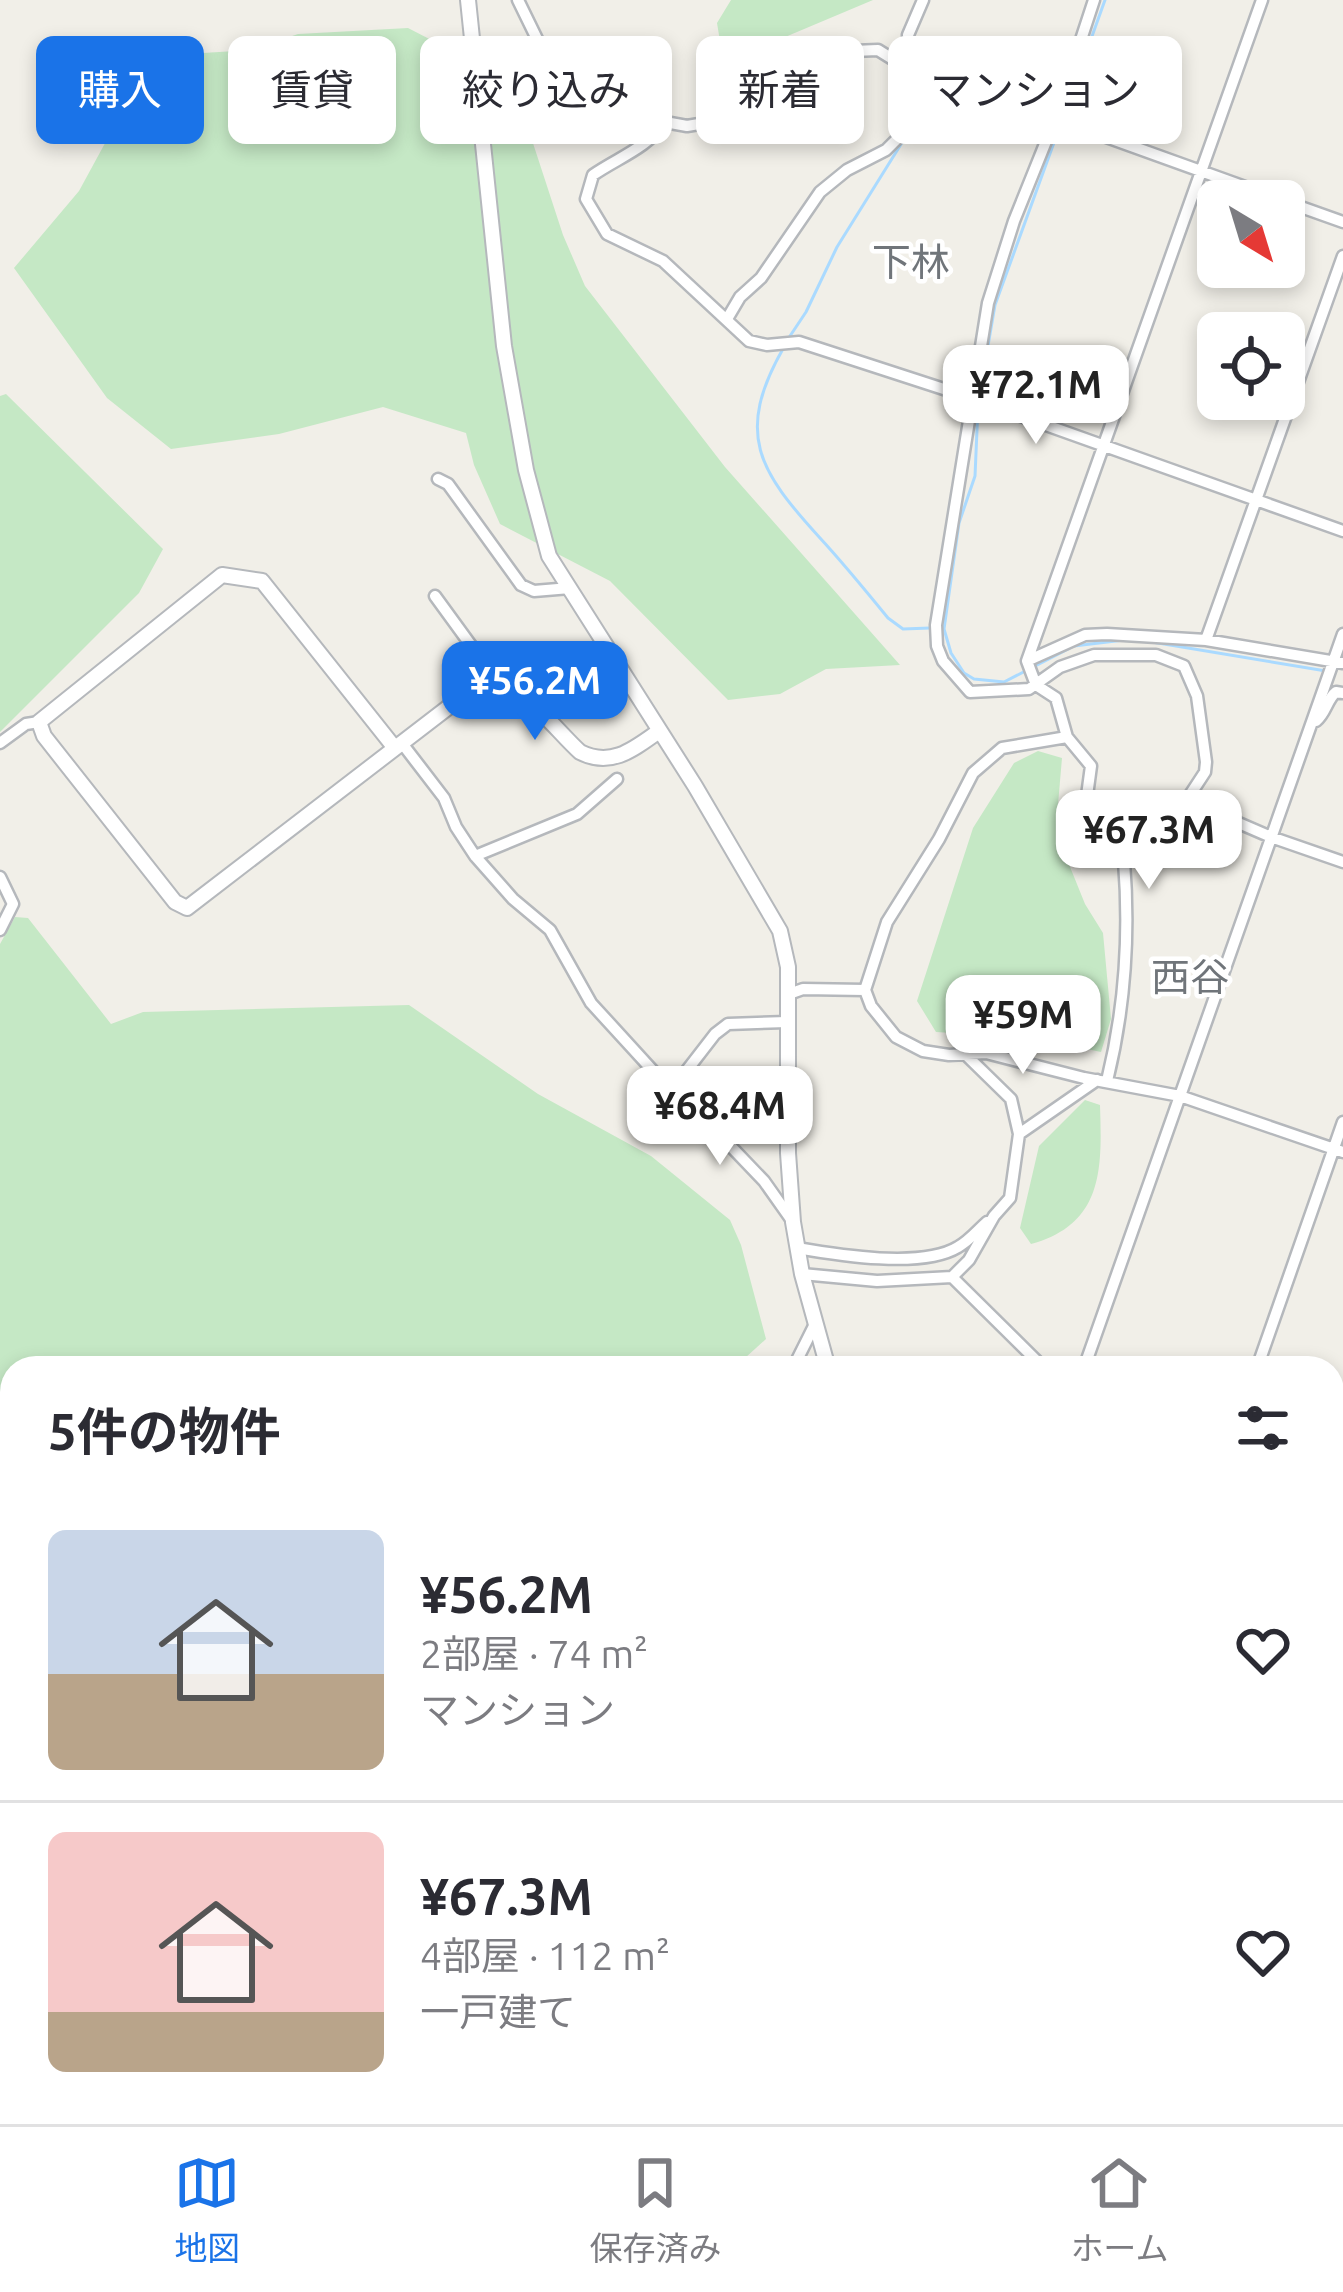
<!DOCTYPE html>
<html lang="ja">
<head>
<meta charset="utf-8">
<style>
	:root { --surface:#fff; --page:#f7f7f7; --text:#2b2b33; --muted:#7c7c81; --line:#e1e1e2; --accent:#1a73e8 }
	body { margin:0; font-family:Ubuntu,"Noto Sans JP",sans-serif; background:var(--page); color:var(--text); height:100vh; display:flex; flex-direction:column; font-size:45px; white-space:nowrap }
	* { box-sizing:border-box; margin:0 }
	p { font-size:39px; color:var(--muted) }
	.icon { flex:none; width:66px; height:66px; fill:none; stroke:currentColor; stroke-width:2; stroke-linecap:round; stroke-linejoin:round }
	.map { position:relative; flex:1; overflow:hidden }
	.drawer { position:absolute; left:0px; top:1356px; width:1344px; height:768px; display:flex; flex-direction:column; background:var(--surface); border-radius:36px 36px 0 0; box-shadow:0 6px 18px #0003 }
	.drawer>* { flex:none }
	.top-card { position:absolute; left:36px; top:36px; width:1272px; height:108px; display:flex; gap:24px }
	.needle { width:78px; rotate:142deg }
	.controls { position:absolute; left:1197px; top:180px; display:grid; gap:24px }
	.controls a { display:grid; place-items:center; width:108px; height:108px; border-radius:18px; background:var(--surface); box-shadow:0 6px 18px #0003; font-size:60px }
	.price { position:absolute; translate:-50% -102px; padding:0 27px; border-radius:24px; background:#fff; color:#222; font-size:39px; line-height:78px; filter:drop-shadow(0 3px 6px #0008) }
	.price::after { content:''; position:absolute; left:50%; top:72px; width:36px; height:27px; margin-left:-18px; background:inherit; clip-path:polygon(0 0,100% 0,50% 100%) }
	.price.on { background:var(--accent); color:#fff }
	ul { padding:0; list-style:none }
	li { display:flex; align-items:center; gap:36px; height:300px; padding:0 48px }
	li+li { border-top:3px solid var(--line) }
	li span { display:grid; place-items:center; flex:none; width:336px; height:240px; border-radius:18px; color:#555 }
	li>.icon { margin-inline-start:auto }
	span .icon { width:144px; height:144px; fill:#fffc; stroke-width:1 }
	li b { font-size:51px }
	h2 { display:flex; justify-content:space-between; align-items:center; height:144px; padding:0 48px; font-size:51px }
	.pill { padding:0 42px; border-radius:18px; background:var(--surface); box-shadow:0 6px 18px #0003; font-size:42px; line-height:108px }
	.pill.on { background:var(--accent); color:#fff }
	.tabs { display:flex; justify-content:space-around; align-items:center; height:168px; border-top:3px solid var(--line); background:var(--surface); font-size:33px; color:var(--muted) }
	.tabs a { display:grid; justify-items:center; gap:6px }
	.tabs .on { color:var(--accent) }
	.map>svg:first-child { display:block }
</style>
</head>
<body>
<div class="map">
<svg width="1343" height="2124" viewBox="0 0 1343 2124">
	<rect width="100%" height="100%" fill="#f1efe8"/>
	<path fill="#c5e8c5" d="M731,0h142l-121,51 -31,-4 -4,-24z
		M408,28l105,54 50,153 22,51 140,181 175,198 -74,4 -46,25 -52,6 -118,-119 -110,-57 -26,-59 -8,-32 -83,-26 -104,27 -108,15 -64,-51 -93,-130 65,-77 31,-57 77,-80 64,-4 47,-16z
		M6,394l157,155 -24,44 -139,139v-336z
		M1038,751l24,7 -5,58 5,31 23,57 18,29 8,86 -10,33 -66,-14 -99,-6 -19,-31 56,-173 41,-65z
		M15,917l13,1 83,106 32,-12 266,-7 129,89 113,62 79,64 11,25 25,94 -32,29h-722v79l-12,1v-504z
		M1085,1100l15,5c2,63 4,119 -69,139l-11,-16 19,-82z
		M12,1681v431h213l-13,12h-212v-440z"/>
	<path fill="#aadaff" d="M1343,1812v130l-11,28v-120z
		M1134,2112h128l-25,12h-120z"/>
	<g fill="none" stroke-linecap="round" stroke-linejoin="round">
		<path stroke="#aadaff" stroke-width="3" d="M904,37l8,-24
			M1063,117l42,-117
			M788,339l18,-27 31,-65 66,-106
			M784,347c-50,87 -25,124 36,191 24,26 46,53 68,80l15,11 27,-1
			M979,398l16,-93 65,-179
			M978,407l-3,69 -16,47 -15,106 7,24 13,20 10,6 30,3 70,-36 50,-6
			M1152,642l174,29
			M328,2118h31l20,6
			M385,2124l25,-12"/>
		<defs>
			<path id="minor" d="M518,0l20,41 32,45 25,18 35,-2 35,20 22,4 48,-8 27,-32 49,-28 17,-6 50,-2 42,26 139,44 225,81
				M1094,0l-39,119 -41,102 -26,82 -52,322 1,21 6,15 27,31 59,-3 31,-22 34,-12h62l28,11 13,30 9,66 -1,10 -17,26 2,4 81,35 72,25
				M915,74l-7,-39 15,-35
				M665,122c-19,27 -46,35 -72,53l-7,24 21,35 56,27 86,80 18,4 32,-3 157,51 387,138
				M1284,201l59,21
				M727,319l13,-22 21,-19 59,-86 27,-22 39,-20 15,-15 7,-66
				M438,479l10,5 73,101 13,6 36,-3
				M435,596l51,70 4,15
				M1206,640l137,-384
				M1027,661l58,-26 22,-1 99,6 137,23
				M1316,721c10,-8 11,-22 20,-29l7,1
				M1067,737l-65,11 -29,25 -34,66 -52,83 -22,68 6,16 25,31 27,14 26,4 37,-2 98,25 96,18 163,56
				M401,742l43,56 12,29 19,29 38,43 37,31 41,73 64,70 19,14 90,94 29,41
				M0,743l26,-19 13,-2
				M475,856l102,-42 40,-35
				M0,877l13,27 -13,26
				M789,994l14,-5 62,1
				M965,1054l46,45 8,35
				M1107,1081c18,-73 23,-145 17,-220l-27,-21 -11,-37 5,-37 -24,-29 -11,-39 -20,-13 -9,-24 235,-661
				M674,1087l41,-53 13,-10 59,-2
				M797,1248c41,7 125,21 161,-1 11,-6 20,-17 29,-25
				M802,1274l75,7 75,-4 17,-17 25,-44 16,-18 9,-64 78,-54
				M952,1277l92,91
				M793,1368l22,-44
				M1084,1368l259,-734
				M1257,1368l86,-246
				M1332,1490l11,4
				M0,1511l12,-1
				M0,1650l12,-2
				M1332,1757l11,-72
				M0,1935l12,16
				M306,2112l11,12
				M796,2112l4,12
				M408,2124l18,-12
				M1082,2124l23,-10"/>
			<path id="tertiary" d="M468,0l36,346 22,124 23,86 146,230 85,145 8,36v186l5,69 9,52 26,94
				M394,747l-132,-166 -40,-6 -183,147 5,14 131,166 12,6 289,-222c41,-13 76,41 104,66 31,16 54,-3 79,-21
				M1081,2112l4,12
				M1323,2122l2,2"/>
			<path id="trunk" d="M1332,2112l11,-13
				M1341,2124l2,-2"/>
		</defs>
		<use href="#minor" stroke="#b5b8bc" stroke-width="15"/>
		<use href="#tertiary" stroke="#b5b8bc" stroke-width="18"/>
		<use href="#trunk" stroke="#f9ab00" stroke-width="22"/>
		<use href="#minor" stroke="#fff" stroke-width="10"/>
		<use href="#tertiary" stroke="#fff" stroke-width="14"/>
		<use href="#trunk" stroke="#feeaa1" stroke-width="18"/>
	</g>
	<g text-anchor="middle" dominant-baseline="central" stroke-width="9" stroke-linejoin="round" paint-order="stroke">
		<g font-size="39" fill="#70757a" stroke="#fff">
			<text x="911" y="261">下林</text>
			<text x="1190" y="976">西谷</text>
		</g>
	</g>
</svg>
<div class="controls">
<a><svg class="needle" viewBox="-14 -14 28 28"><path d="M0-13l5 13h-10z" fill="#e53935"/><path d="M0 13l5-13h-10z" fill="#7c7c81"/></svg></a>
<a><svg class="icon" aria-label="locate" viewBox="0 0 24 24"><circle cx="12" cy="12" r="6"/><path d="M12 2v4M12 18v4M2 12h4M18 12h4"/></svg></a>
</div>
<b class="price" style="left:1036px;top:447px">¥72.1M</b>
<b class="price on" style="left:535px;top:743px">¥56.2M</b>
<b class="price" style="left:1149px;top:892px">¥67.3M</b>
<b class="price" style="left:1023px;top:1077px">¥59M</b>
<b class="price" style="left:720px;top:1168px">¥68.4M</b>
<div class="top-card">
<a class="pill on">購入</a>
<a class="pill">賃貸</a>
<a class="pill">絞り込み</a>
<a class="pill">新着</a>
<a class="pill">マンション</a>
</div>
<section class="drawer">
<h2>5件の物件<svg class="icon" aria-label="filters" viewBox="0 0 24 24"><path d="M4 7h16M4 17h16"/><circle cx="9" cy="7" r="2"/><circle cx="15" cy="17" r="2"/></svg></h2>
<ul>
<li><span style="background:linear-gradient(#c9d6e8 60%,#b9a48a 0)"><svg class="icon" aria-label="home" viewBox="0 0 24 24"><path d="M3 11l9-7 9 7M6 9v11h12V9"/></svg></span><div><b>¥56.2M</b><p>2部屋 · 74 m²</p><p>マンション</p></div><svg class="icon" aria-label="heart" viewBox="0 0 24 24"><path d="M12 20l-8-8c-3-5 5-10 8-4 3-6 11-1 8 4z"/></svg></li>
<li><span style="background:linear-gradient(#f6c9c9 75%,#b9a48a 0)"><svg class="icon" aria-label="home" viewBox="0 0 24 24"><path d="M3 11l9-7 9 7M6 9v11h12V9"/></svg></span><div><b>¥67.3M</b><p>4部屋 · 112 m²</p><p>一戸建て</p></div><svg class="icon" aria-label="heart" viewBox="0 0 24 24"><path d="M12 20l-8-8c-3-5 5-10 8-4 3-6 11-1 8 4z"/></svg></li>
</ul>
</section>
</div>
<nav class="tabs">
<a class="on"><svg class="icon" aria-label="map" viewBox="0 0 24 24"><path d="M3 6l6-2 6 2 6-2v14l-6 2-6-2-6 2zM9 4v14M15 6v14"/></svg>地図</a>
<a><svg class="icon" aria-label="saved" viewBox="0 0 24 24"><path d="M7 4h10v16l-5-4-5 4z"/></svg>保存済み</a>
<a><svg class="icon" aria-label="home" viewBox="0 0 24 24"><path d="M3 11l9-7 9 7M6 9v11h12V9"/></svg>ホーム</a>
</nav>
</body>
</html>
